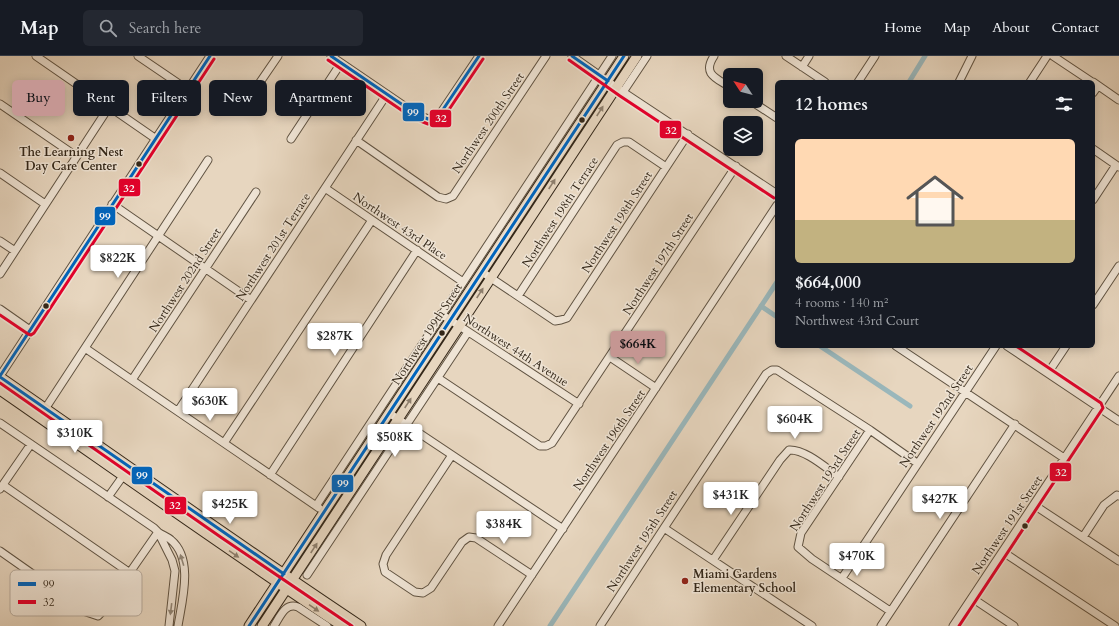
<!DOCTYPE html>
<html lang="en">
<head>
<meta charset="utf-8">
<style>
	:root { --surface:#171b24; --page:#242831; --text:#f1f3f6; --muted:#9ea1a6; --line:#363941; --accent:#c59692 }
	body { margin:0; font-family:Cardo,serif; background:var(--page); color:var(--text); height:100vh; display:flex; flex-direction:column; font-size:15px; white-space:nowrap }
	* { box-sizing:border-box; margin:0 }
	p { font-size:13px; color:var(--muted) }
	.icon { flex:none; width:22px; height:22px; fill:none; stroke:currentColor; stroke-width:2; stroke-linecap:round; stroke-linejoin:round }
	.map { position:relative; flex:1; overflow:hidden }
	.details { position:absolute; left:775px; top:24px; width:320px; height:268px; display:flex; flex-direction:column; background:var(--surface); border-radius:6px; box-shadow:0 2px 10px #0003 }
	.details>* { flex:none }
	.top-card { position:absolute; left:12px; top:24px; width:380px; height:36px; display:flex; gap:8px }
	.needle { width:26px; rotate:306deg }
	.fabs { position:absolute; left:723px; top:12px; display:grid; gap:8px }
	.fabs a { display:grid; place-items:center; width:40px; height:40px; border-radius:6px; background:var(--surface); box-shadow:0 2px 10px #0003; font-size:20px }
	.price { position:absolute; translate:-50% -34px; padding:0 9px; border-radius:4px; background:#fff; color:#222; font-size:13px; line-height:26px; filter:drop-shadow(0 1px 2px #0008) }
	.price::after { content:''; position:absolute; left:50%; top:24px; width:12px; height:9px; margin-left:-6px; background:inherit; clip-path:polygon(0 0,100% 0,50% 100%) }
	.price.selected { background:var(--accent); color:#111 }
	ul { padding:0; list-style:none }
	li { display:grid; align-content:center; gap:8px; height:212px; padding:0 20px }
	li span { display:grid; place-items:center; height:124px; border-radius:6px; color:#555 }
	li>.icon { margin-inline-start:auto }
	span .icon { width:72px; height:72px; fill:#fffc; stroke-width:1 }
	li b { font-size:17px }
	h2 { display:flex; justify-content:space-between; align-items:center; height:48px; padding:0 20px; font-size:17px }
	.tag { padding:0 14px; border-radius:6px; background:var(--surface); box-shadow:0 2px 10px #0003; font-size:14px; line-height:36px }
	.tag.selected { background:var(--accent); color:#111 }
	header { display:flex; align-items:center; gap:24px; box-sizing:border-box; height:56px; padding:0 20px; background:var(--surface); border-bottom:1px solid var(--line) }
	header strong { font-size:19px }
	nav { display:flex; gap:22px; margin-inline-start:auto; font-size:14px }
	.search { width:280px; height:36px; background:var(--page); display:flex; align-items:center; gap:10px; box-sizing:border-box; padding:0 14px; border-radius:6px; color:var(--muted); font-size:15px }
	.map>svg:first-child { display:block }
</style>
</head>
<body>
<header>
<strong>Map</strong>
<div class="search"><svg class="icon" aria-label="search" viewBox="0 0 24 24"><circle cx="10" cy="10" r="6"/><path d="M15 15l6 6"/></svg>Search here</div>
<nav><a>Home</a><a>Map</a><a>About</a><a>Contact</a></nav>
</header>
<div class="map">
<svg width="1119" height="570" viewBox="0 0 1119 570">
	<rect width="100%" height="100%" fill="#e7d6bf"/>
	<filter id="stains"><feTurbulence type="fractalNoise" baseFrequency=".005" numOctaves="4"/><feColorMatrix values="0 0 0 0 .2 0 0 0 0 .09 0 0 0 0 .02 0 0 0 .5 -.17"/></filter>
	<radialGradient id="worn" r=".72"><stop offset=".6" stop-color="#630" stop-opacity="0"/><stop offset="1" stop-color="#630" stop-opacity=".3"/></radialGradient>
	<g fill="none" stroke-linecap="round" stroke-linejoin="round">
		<path stroke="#9ab7bb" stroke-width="5" d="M909,26l16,-26
			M761,250l16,11
			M820,290l90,60
			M550,570l227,-344"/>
		<defs>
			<path id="minor" d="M36,0l120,83
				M138,0l50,34
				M331,0l85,58 12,5 12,-5 39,-58
				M572,0l51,36 154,102
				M714,0c-12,18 2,22 16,31
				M786,0l39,26
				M1053,0l39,26
				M802,11l7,-11
				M858,26l17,-26
				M959,26l13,-26
				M1030,26l17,-26
				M1093,26l26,18
				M623,36l24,-36
				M1093,37l5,-7
				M751,45l26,17
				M0,48l76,52
				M243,51l35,-51
				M291,83l50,-76
				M356,84l82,57 8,2 7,-3 93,-140
				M1093,93l26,18
				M0,117l45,31
				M325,132l138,94
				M1093,144l23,-35
				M112,148l139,96
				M0,185l15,10
				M482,216l73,49 6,-1 6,-2 121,-184
				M0,218l109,-167
				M518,240l99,-151 6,-3h6l37,25
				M1093,249l26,-39
				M0,253l30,21
				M441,258l138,90
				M896,290l168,112
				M1007,290l112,75
				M85,292l234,160
				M610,301l46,31
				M1048,317l18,-27
				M0,320l210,-320
				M438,322l102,68h6l6,-3 184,-277
				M132,324l124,-188
				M45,353l163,-249
				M178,355l209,-317
				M389,357l174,116
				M0,367l154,105 4,4 14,28 3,11 -6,55
				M870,374l-69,103 -3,14 14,12 78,52
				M224,387l148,-223
				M452,399l-66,100 -3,9 2,8 30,20 8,1 8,-5 31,-46 7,-5 7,1 56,37
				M270,419l147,-225
				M3,429l127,88
				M0,433l31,-45
				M108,441l15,-21
				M1034,449l85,56
				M316,450l296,-450
				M664,472l148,98
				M158,476c4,3 10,5 13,8 23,19 11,61 7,86
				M1083,481l21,-32 13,-10 2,1
				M0,495l74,52 12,9 12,4 5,-5 55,-79
				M1003,496l112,74
				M713,504l67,-100 9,-10c16,-1 37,18 50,27
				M307,519l161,-243
				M842,522l154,-232
				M972,542l42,28
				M274,570c6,-9 11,-24 24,-19l29,19
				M498,570l279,-421
				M600,570l64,-98 102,-154 6,-4h5l93,60 47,33
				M881,570l134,-202
				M953,570l166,-250"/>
			<path id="major" d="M0,321c120,83 239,168 361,249
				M0,334c114,79 226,159 342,236
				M249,570l375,-570
				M262,570l375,-570"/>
		</defs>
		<use href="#minor" stroke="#605342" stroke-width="9"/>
		<use href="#major" stroke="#332719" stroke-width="11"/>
		<use href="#minor" stroke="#efe4d5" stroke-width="7"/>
		<use href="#major" stroke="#e7d6bf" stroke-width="9"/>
		<defs>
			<path id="bus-1" d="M331,0l85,58 12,5 12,-5 39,-58
				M572,0l36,25
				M0,320l210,-320
				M0,321l284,197
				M249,570l375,-570"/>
			<path id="bus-2" d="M328,4l85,58 15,6 16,-7 39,-58
				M569,4l51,36 154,102
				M0,259l28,19 3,1 3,-2 180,-274
				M0,327l222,155 130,88
				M959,570l144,-218 -2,-5 -85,-57"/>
		</defs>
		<use href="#bus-1" stroke="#efe4d5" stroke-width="6"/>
		<use href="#bus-2" stroke="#efe4d5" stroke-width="6"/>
		<use href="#bus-1" stroke="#0065bd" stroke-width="3"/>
		<use href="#bus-2" stroke="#e4002b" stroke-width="3"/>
	</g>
	<defs><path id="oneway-solid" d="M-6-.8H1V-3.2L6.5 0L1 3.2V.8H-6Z"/></defs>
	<g fill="#8d7e6c">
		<use href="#oneway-solid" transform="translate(600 55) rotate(-57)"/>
		<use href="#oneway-solid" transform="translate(552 128) rotate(-57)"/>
		<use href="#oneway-solid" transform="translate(480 237) rotate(-57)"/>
		<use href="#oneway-solid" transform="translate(408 347) rotate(-57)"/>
		<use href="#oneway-solid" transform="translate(314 492) rotate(-57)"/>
		<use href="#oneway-solid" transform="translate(234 498) rotate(34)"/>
		<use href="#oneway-solid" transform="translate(314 552) rotate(34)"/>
	</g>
	<g fill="#918677">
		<use href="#oneway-solid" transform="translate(182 504) rotate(-107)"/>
		<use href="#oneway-solid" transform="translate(171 553) rotate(97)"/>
	</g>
	<g fill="#332719" stroke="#efe4d5" stroke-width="1.5">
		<circle cx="582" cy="64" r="3.5"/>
		<circle cx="139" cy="108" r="3.5"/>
		<circle cx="46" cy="250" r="3.5"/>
		<circle cx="442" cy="277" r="3.5"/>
		<circle cx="1025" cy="470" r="3.5"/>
	</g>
	<g fill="#8f2418" stroke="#efe4d5" stroke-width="1.5">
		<circle cx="71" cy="82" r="4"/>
		<circle cx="685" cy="525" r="4"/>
	</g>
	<g text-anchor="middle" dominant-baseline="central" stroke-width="3" stroke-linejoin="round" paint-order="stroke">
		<g font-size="12" fill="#332719" stroke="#efe4d5">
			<text transform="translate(488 67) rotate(-56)">Northwest 200th Street</text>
			<text transform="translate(560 156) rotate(-57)">Northwest 198th Terrace</text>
			<text transform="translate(617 166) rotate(-57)">Northwest 198th Street</text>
			<text transform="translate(400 170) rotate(34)">Northwest 43rd Place</text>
			<text transform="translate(273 191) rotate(-57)">Northwest 201st Terrace</text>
			<text transform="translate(658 208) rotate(-57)">Northwest 197th Street</text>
			<text transform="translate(185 224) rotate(-57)">Northwest 202nd Street</text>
			<text transform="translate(427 278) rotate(-57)">Northwest 199th Street</text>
			<text transform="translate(516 294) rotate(33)">Northwest 44th Avenue</text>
			<text transform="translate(936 360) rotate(-56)">Northwest 192nd Street</text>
			<text transform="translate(609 384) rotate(-56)">Northwest 196th Street</text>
			<text transform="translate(825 424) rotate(-57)">Northwest 193rd Street</text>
			<text transform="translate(1007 469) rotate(-56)">Northwest 191st Street</text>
			<text transform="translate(642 485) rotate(-57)">Northwest 195th Street</text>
		</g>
		<g font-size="12" font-weight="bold" fill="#332719" stroke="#efe4d5">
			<text x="71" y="96">The Learning Nest<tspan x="71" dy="14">Day Care Center</tspan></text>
			<text x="693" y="518" text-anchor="start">Miami Gardens<tspan x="693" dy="14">Elementary School</tspan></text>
		</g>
	</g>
	<rect x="10" y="514" width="132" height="46" rx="6" fill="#efe4d5" stroke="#b7ab9d" stroke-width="1"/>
	<rect x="18" y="526" width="18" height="4" fill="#0065bd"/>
	<rect x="18" y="544" width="18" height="4" fill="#e4002b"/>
	<g font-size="11" fill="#332719">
		<text x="43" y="532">99</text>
		<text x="43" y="550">32</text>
	</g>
	<g stroke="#efe4d5" stroke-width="1.5">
		<rect x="402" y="46" width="23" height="20" rx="4" fill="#0065bd"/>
		<rect x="429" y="53" width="23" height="19" rx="4" fill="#e4002b"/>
		<rect x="659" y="64" width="23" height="19" rx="4" fill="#e4002b"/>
		<rect x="118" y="122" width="23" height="19" rx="4" fill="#e4002b"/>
		<rect x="94" y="150" width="22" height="20" rx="4" fill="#0065bd"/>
		<rect x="1049" y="406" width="23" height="20" rx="4" fill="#e4002b"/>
		<rect x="131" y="410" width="22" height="19" rx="4" fill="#0065bd"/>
		<rect x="331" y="418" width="23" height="19" rx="4" fill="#0065bd"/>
		<rect x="164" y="440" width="23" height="19" rx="4" fill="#e4002b"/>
	</g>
	<g font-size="11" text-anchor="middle" font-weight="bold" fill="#fff">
		<text x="413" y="60">99</text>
		<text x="441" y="66">32</text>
		<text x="671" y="78">32</text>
		<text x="129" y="136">32</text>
		<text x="105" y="164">99</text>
		<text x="1061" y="420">32</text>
		<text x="142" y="423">99</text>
		<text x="343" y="431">99</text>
		<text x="175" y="453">32</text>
	</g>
	<rect width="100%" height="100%" filter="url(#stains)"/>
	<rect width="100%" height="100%" fill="url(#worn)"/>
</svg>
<div class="fabs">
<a><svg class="needle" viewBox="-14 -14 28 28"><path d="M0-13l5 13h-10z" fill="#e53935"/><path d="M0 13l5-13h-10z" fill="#9ea1a6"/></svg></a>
<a><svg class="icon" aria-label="layers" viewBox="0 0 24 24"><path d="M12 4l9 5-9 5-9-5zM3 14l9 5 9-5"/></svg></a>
</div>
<b class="price" style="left:118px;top:223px">$822K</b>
<b class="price" style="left:335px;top:301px">$287K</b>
<b class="price selected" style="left:638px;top:309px">$664K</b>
<b class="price" style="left:210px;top:366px">$630K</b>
<b class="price" style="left:795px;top:384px">$604K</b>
<b class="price" style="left:75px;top:398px">$310K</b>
<b class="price" style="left:395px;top:402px">$508K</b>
<b class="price" style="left:731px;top:460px">$431K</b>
<b class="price" style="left:940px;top:464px">$427K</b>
<b class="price" style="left:230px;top:469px">$425K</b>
<b class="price" style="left:504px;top:489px">$384K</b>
<b class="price" style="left:857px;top:521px">$470K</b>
<div class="top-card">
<a class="tag selected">Buy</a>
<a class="tag">Rent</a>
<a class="tag">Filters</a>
<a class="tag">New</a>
<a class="tag">Apartment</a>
</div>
<section class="details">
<h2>12 homes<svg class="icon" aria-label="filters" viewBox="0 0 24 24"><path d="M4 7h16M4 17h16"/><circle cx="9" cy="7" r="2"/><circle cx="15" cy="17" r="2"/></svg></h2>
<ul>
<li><span style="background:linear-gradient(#ffd9b3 65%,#c2b280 0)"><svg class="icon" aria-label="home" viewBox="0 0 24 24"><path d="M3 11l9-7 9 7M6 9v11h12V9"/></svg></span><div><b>$664,000</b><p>4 rooms · 140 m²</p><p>Northwest 43rd Court</p></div></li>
</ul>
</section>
</div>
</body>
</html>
